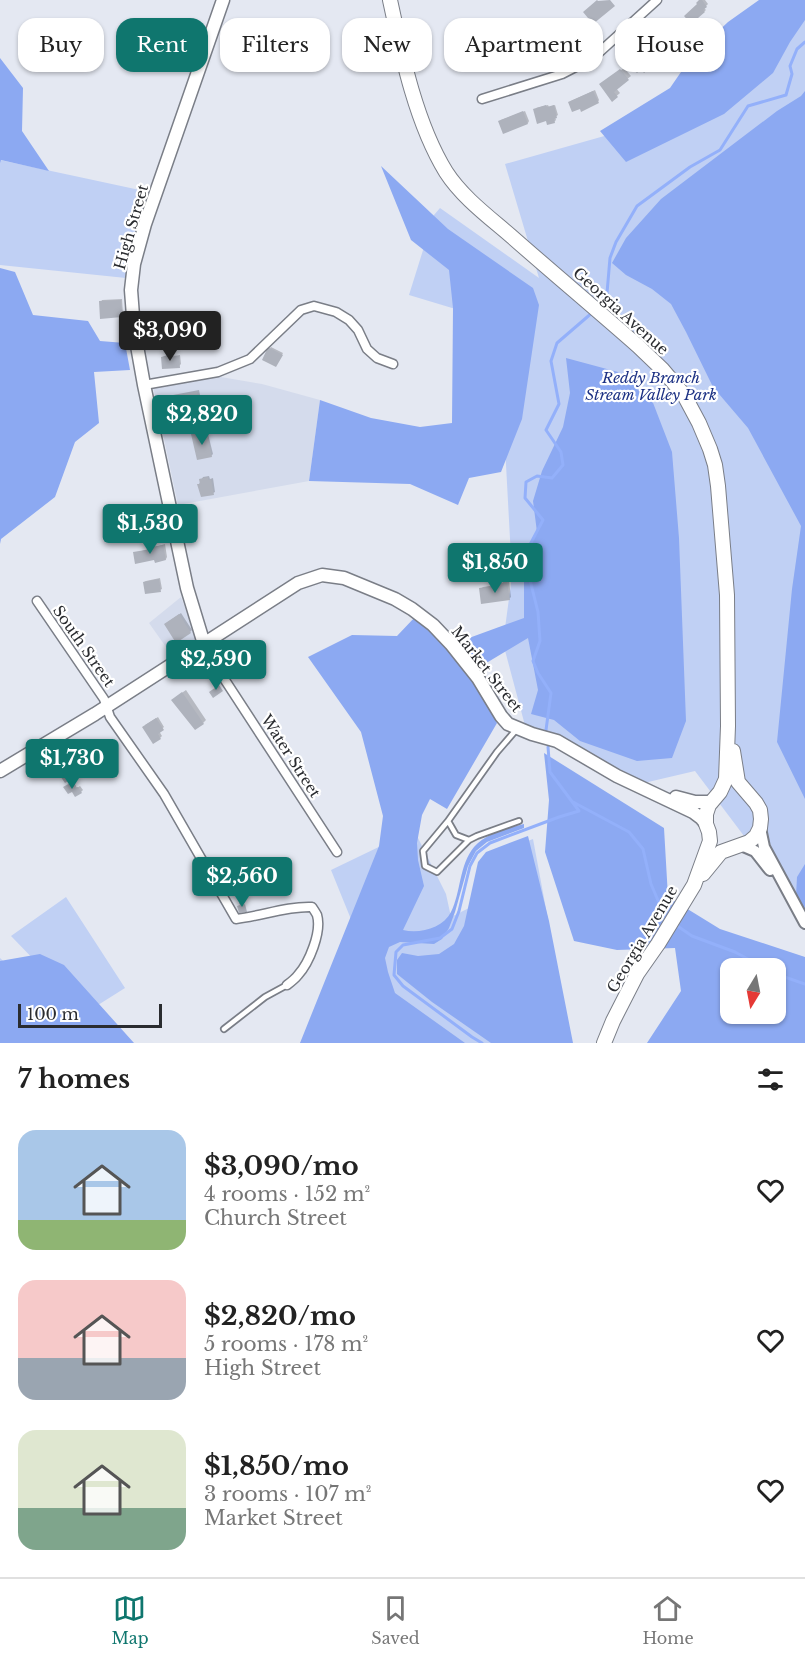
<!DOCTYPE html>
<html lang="en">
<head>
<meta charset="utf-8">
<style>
	:root { --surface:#fff; --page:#f6f6f6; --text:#222; --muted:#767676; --line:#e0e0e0; --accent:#0f766e }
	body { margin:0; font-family:"Libre Baskerville",serif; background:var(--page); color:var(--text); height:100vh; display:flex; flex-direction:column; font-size:22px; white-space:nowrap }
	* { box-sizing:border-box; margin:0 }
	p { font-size:20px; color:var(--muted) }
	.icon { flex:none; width:33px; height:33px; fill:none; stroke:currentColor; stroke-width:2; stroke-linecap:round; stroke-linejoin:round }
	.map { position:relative; height:1043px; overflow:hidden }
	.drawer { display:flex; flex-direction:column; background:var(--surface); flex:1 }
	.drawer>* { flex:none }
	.top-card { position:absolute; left:18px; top:18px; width:770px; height:54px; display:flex; gap:12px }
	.needle { width:39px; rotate:190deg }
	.tools { position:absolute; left:720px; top:958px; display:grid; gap:12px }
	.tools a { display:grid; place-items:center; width:66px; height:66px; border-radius:12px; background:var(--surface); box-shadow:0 2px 4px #0004; font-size:30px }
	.scale { position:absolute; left:18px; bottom:15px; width:144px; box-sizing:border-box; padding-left:6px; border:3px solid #2a2c30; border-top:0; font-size:16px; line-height:21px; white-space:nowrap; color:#2a2c30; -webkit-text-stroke:4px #fff; paint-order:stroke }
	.price { position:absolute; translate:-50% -51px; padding:0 14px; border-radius:6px; background:var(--accent); color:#fff; font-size:20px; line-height:39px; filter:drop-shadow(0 2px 3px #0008) }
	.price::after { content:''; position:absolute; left:50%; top:36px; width:18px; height:14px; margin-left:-9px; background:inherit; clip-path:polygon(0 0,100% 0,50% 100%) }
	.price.selected { background:#222; color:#fff }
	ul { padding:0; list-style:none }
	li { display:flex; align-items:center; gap:18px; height:150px; padding:0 18px }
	li span { display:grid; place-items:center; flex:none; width:168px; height:120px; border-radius:18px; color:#555 }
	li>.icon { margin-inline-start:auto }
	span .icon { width:72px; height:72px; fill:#fffc; stroke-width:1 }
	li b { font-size:26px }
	h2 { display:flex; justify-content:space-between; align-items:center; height:72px; padding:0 18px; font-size:26px }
	.chip { padding:0 21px; border-radius:18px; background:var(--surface); box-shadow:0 2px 4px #0004; font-size:21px; line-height:54px }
	.chip.selected { background:var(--accent); color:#fff }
	.tabs { display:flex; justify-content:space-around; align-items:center; height:84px; border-top:2px solid var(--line); background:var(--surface); font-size:16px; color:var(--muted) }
	.tabs a { display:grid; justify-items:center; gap:3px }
	.tabs .selected { color:var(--accent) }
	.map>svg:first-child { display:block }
</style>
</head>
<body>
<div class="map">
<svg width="805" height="1043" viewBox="0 0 805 1043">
	<rect width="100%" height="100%" fill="#e4e8f2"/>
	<path fill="#d4dbec" d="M215,376l47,8 58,16 -11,81 -131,24 -25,-118z
		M181,597l15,40 -2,6 -21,14 -24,-34z"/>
	<path fill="#c0d0f4" d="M805,0v917l-110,-146 -64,15 -104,-53 -24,-90 9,-67 -7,-130 -43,-135 -53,-16 25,-80 6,-7 99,70 -34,-114 117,-33z
		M0,160l149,32 -14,42 -9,44 -126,-13z
		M414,830l32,64 5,23 18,-9 23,-54 41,-15 38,204h-237l23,-109 -26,-64z
		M66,897l59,91 -46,29 -79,26v-85l27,26 15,-16 -31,-32z"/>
	<path fill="#8ca9f2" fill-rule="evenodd" d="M759,0h46v20l-15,22 -17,31 -49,41 -98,48 -26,-31 70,-43 22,-32 36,-34z
		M0,58l23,30 -1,43 27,40 -48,-11 -1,3z
		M805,91v708l-28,-57 15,-153 9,-63 -53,-98 -35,-41 -27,-55 -15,-28 -19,-15 -26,-14 -14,-12 14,-25 35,-39 116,-88 24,-15z
		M381,166l67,63 85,59 6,17 -17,114 -21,53 -32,6 -11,27 -48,-21 -101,-3 11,-81 51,18 49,9 32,-4 1,-115 -4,-38 -38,-30z
		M0,268l15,4 18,43 55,6 12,20 25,2 5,27 -36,2 5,51 -24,19 -20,55 -54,42 -1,5z
		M566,358l52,14 32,23 22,57 7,86 7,183 -14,37 -35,3 -57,-20 -26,-21 -23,-6 7,-24 -10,-52 -50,30 -20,-26 66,-24v-62l13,-24 -4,-31 9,-30 21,-44 7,-34z
		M415,617c33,26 65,67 82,106l-50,86 -17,-10 -8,16 -5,28 1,17 6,26 -21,44c17,4 40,-2 48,-18 10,-20 8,-47 23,-65 13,-14 33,-19 50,-23v4l-37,14 -11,9 -8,15 -13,46 -6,16 -7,11 -8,5 -34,-2 -11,5 -4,11 3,14 7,21 70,50h-165l79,-197 4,-30 -22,-84 -53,-75 44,-22 45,1z
		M544,753l120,75 4,69 52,32 85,28v86h-158l34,-52 -6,-43 -58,2 -43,-9 -29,-89 4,-52zM730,969h46v45h-46z
		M528,836l21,85 24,122h-82l-59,-41 -35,-28v-14l5,-7 16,3 21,-2 15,-10 10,-18 14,-64 8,-10z
		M805,864v46l-9,-14 1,-19z
		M40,954l24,11 70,78h-134v-82z"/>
	<path fill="#0003" d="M702,0h3l3,4 -4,4 2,2 -15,12z
		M578,21l5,10 -2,2 -14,7 -2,3 -8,-6 4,-3v-4z
		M676,23l10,11 -7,7 -10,-12z
		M543,37l3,11 -1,1 -17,4 -1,3 -10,-8 8,-3 -1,-2 2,-2z
		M649,45l8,8 -8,8 3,2 -8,8 -3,-4 -1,-11 -1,-2z
		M499,48l1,4 8,-2 2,8 -1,2 -30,-4z
		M624,68l7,8 -15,12 4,5 -8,7 4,-26z
		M595,90l4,10 -1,2 -27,-1z
		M548,105l1,2 6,-2 3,10 -3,2 1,3 -2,2 -7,-3 -11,-11z
		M525,111l4,10 -1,2 -27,-3z
		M122,299l1,15 -2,2 -20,-14 1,-2z
		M271,347l12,6 -6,11 -7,-16z
		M173,354v2l7,-1 1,9 -2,2 -16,-9z
		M199,390l4,20 -3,3 -12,-8 -23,-6 3,-3z
		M207,430l6,24 -2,2 -18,-22 1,-1z
		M209,476l1,3 3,-1 2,14 -2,1 -14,-9 4,-7z
		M165,544l2,13 -1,2 -11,-1 -20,-5z
		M160,578l2,11 -2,1 -16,-8 2,-1z
		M509,581l2,16 -2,2 -28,-10 2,-2 19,-3 1,-2z
		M181,613l11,17 -2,2 -22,-10z
		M247,654l8,14 -17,9 -6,-16z
		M186,690l20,30 -3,3 -27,-26z
		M158,717l6,10 -5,4 3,5 -2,2 -15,-13z
		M71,755l4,6 -9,7 6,8 -7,5 -8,-17z
		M74,782l3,6 3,-2 3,4 -2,2 -14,-6z"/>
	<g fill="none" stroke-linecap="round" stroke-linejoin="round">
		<path stroke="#93b0fa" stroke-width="3" d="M600,306l4,-3 3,-10 3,-35 6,-16 21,-36 53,-39 30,-17 28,-44 38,-11 6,-21 -2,-8 7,-17 8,-7
			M546,730l5,-37 -13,-20 -5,-12 7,-20 -2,-29 -14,-56 19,-36 -18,-22 1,-16 11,-6 15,2 11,-13 -2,-13 -15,-22 13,-26 -8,-43 6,-18 36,-31
			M573,802l56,30 14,17 8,35 14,33 3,2
			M676,925l16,11 43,16 31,17
			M776,974l29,10
			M482,1043l-10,-6 -69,-51 -9,-11 2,-23 7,-7 37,-7 12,-9 7,-18 11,-45 7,-13 13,-10 69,-26 20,-6 -29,-39 -2,-25"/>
	</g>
	<path fill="#aeb2bc" d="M597,0l1,1 12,-1 5,6 -22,18 -10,-12z
		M699,0h3l5,7 -4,3 2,2 -14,12 -7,-8 13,-12 -1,-1z
		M576,22l6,12 -17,8 1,2 -8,4 -5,-10 7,-3 -2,-4z
		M674,24l12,13 -8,6 -2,-3 -8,7 -4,-3 -3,2 -6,-7z
		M542,38l3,13 -18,4 1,2 -9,2 -3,-11 7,-2 -1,-4z
		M647,45l9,11 -8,7 3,3 -7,7 -3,-4 -4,4 -8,-8 9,-9 -1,-2z
		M497,49l1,4 8,-3 3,11 -18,6 -1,-2 -9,3 -4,-13z
		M620,69l9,11 -15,12 4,5 -6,5 -13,-18z
		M593,91l6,12 -18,9 -1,-3 -8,3 -4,-10z
		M546,105l1,2 7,-2 3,13 -3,1 1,4 -8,2 -1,-4 -9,3 -4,-15z
		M523,111l5,13 -25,10 -5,-13z
		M121,300l1,17 -22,2 -1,-18z
		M268,347l15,8 -7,12 -14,-7z
		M172,354v3l7,-1 1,12 -18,1 -1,-12z
		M197,392l4,22 -12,2 -2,-9 -21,4 -3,-13z
		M206,431l6,26 -15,3 -6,-26z
		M208,477v3l3,-1 3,16 -13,2 -4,-13h3l-1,-5z
		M163,545l3,15 -11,3 -1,-3 -19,4 -2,-12 19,-3 -1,-2z
		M159,579l2,13 -16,2 -2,-12z
		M507,582l3,18 -29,4 -2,-16 21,-3v-2z
		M179,614l12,19 -15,10 -12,-19z
		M245,654l9,17 -16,8 -9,-16z
		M219,685l4,6 -10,7 -4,-6z
		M182,692l22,32 -9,6 -24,-30z
		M156,718l8,12 -6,4 3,5 -8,5 -11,-17z
		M69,755l6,8 -10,7 6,9 -6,4 -12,-17z
		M72,782l3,6 3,-1 4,6 -7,4 -3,-5 -4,2 -5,-7z
		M243,902v3l2,-1 2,8 -8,1 -2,-7 3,-1 -1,-2z"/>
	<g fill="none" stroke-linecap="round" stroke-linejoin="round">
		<defs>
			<path id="service" d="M516,730l-19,22 -49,69 8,14 13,5 8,-4 42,-15
				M448,821l-25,30 2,15 12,6 32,-32
				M224,1029l41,-32 22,-12"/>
			<path id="minor" d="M482,99l80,-25 31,-16 64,-58
				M144,385l74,-13 32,-13 51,-49 13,-4 22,6 13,8 9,10 9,19 10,9 16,6
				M37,601l67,98 6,18 54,77 72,125c26,-3 50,-13 76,-12 2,3 4,6 5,8 5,17 -8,48 -19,60 -3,4 -7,7 -11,10
				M204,644l4,10 129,198"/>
			<path id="tertiary" d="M760,828l4,19 41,76
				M741,845l14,6 15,19"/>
			<path id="secondary" d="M204,644l-17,-56 -43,-203 -10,-56 -3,-39 3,-26 11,-40 78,-224
				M0,771l95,-57 203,-131 24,-8 22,3 51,21 17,10 21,16 18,19 27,34 23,38 7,8 24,10 25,7 60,35 76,36 8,6 5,6
				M676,797l19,5h17"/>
			<path id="primary" d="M390,0c12,56 26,123 56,172 16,25 43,45 65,64 42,37 85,73 127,110l24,23 22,26 15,28 11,26 5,16 3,21 9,109 1,131 -2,53 -6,13 -11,13 -3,9v10l3,8 1,9 -16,44 -36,59 -21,30 -24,47 -9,22
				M703,874l18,-22 28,-10 7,-6 4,-8 1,-9 -1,-9 -4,-7 -18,-21 -5,-31"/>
		</defs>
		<use href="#service" stroke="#7a7e87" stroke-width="8"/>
		<use href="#minor" stroke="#7a7e87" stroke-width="11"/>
		<use href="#tertiary" stroke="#7a7e87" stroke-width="14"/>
		<use href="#secondary" stroke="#7a7e87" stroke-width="15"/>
		<use href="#primary" stroke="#7a7e87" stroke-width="16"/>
		<use href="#service" stroke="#fff" stroke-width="4.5"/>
		<use href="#minor" stroke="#fff" stroke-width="8"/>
		<use href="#tertiary" stroke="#fff" stroke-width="10"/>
		<use href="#secondary" stroke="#fff" stroke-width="12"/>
		<use href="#primary" stroke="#fff" stroke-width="14"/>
	</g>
	<g text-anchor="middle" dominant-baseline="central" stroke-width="4.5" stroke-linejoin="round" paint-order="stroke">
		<g font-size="15" fill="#2a2c30" stroke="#fff">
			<text transform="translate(131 227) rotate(-74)">High Street</text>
			<text transform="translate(621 311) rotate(42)">Georgia Avenue</text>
			<text transform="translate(84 646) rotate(55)">South Street</text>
			<text transform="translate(487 669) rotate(52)">Market Street</text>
			<text transform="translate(291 756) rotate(57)">Water Street</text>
			<text transform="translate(642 939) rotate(-59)">Georgia Avenue</text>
		</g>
		<g font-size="15" font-style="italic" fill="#1c3184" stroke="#fff">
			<text x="651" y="377">Reddy Branch<tspan x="651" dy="17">Stream Valley Park</tspan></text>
		</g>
	</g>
</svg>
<div class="tools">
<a><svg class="needle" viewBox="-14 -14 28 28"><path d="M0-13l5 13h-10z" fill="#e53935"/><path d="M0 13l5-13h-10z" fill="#767676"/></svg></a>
</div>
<div class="scale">100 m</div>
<b class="price selected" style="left:170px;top:362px">$3,090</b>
<b class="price" style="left:202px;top:446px">$2,820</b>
<b class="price" style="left:150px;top:555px">$1,530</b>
<b class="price" style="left:495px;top:594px">$1,850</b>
<b class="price" style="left:216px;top:691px">$2,590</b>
<b class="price" style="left:72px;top:790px">$1,730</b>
<b class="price" style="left:242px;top:908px">$2,560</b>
<div class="top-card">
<a class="chip">Buy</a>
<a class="chip selected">Rent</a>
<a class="chip">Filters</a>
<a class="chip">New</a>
<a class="chip">Apartment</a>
<a class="chip">House</a>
</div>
</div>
<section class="drawer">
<h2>7 homes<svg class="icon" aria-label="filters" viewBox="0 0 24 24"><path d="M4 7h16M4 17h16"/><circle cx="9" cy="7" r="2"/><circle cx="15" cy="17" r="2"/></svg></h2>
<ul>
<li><span style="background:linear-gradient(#a9c7e8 75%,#8fb573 0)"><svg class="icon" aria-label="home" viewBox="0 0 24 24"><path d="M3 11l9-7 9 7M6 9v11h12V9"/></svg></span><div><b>$3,090/mo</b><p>4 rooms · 152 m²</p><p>Church Street</p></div><svg class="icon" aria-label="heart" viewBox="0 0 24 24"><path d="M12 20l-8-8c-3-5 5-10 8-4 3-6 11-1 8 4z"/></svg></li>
<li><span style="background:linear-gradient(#f6c9c9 65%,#9aa5b1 0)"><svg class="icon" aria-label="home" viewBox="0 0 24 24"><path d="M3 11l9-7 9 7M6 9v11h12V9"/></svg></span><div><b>$2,820/mo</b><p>5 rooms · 178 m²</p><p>High Street</p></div><svg class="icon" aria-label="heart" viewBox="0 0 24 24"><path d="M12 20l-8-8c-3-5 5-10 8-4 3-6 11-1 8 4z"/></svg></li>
<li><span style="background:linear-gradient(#dfe7d0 65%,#7fa58c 0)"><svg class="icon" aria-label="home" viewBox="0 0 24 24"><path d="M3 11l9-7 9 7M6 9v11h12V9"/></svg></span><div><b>$1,850/mo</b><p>3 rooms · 107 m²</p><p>Market Street</p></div><svg class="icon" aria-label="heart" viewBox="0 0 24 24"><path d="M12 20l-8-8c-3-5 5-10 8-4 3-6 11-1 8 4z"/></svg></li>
</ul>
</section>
<nav class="tabs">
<a class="selected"><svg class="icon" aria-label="map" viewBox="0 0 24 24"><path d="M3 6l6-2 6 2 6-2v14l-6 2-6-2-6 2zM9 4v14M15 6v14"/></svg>Map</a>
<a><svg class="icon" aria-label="saved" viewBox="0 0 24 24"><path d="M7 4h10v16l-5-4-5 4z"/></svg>Saved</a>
<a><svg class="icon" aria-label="home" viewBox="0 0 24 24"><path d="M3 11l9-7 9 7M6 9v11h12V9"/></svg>Home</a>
</nav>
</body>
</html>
